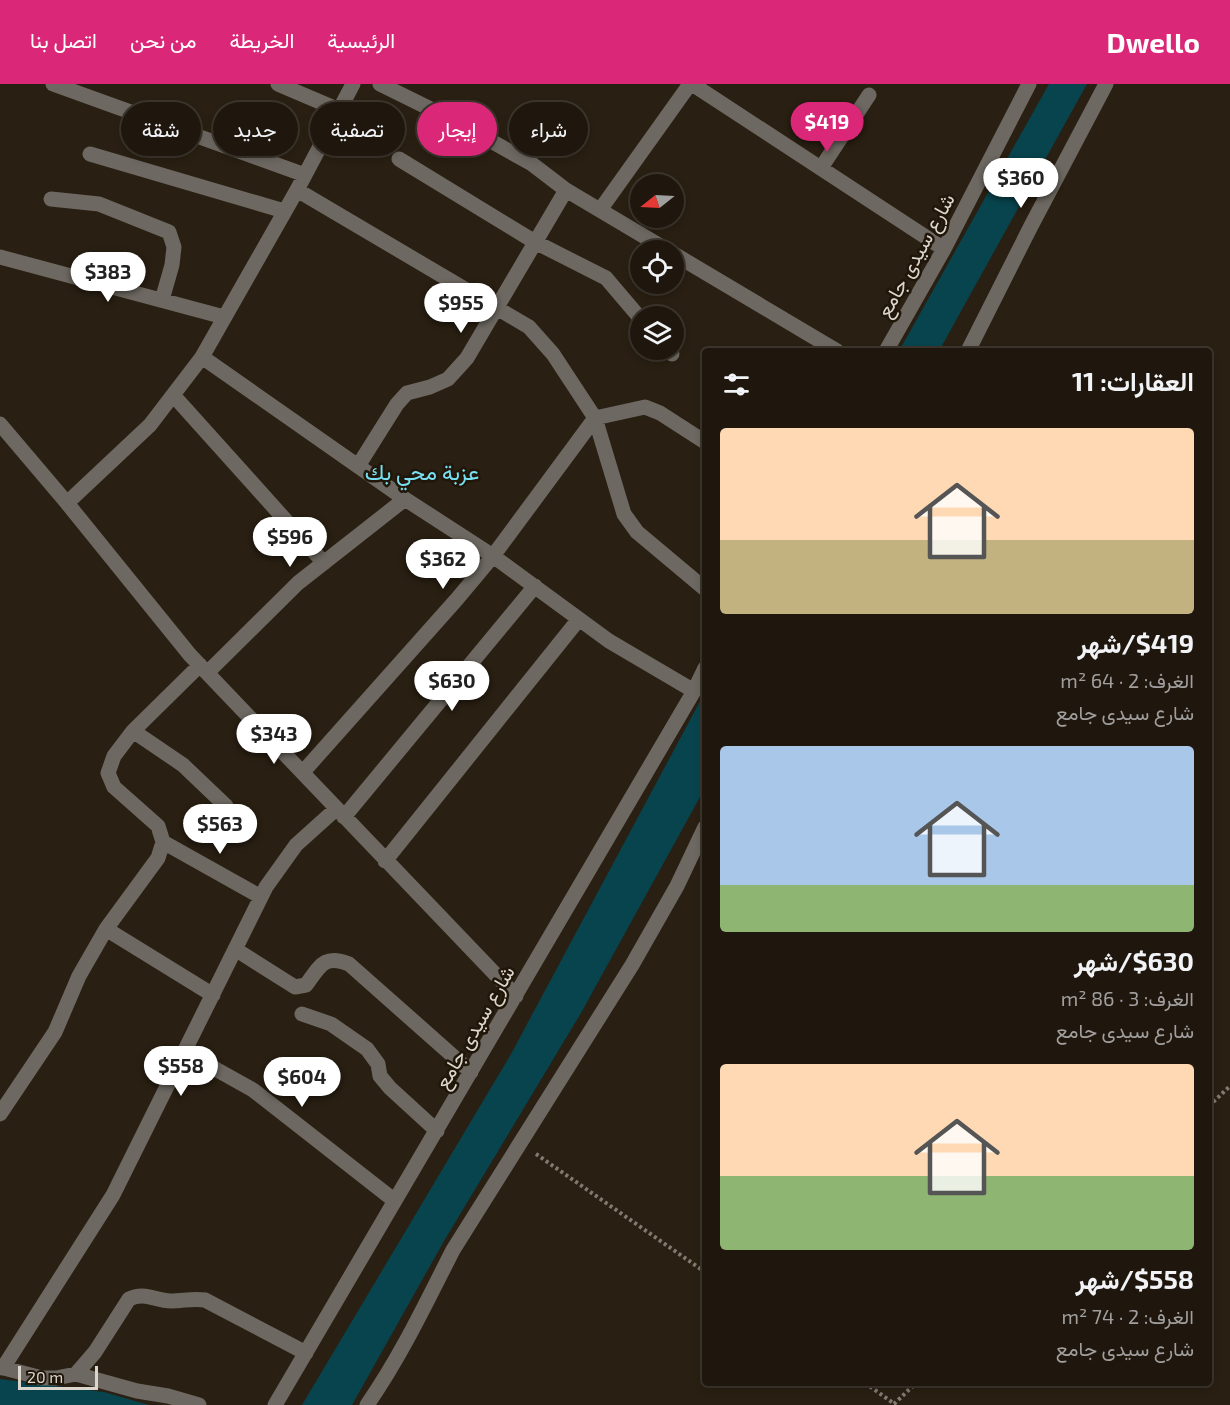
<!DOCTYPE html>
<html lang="ar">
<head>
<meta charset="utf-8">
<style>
	:root { --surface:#1f170e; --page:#2c241c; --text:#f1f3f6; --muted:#a19f9e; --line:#3c362e; --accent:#db2777 }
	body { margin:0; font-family:"Exo 2",Vazirmatn,sans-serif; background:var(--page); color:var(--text); direction:rtl; height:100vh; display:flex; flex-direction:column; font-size:22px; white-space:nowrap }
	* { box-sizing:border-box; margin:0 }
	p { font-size:20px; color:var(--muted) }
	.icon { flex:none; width:33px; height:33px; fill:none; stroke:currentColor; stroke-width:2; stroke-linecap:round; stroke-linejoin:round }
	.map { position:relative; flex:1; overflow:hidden; direction:ltr }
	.sheet { position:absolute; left:702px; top:264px; width:510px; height:1038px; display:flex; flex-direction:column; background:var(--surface); border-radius:6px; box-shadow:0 3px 9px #0003,0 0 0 2px var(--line); direction:rtl }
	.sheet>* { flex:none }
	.guide { position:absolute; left:18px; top:18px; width:570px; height:54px; direction:rtl; display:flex; gap:12px }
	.needle { width:39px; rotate:252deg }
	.controls { position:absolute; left:630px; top:90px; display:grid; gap:12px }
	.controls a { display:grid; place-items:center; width:54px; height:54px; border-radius:50%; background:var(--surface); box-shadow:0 3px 9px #0003,0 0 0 2px var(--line); font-size:30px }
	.scale { position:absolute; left:18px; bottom:15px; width:80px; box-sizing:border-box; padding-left:6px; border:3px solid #dbd5cc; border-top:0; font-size:16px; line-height:21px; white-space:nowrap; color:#dbd5cc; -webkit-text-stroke:4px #201609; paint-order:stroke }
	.price { position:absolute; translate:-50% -51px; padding:0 14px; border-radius:21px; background:#fff; color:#222; font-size:20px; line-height:39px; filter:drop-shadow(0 2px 3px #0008) }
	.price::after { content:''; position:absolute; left:50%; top:36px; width:18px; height:14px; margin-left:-9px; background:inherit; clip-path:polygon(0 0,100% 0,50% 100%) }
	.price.active { background:var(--accent); color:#fff }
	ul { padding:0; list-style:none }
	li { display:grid; align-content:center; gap:12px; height:318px; padding:0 18px }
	li span { display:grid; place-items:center; height:186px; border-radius:6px; color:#555 }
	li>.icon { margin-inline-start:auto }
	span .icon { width:108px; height:108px; fill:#fffc; stroke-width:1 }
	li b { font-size:26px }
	h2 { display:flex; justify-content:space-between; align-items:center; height:72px; padding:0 18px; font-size:26px }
	.chip { padding:0 21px; border-radius:27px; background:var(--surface); box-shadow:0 3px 9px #0003,0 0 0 2px var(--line); font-size:21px; line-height:54px }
	.chip.active { background:var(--accent); color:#fff }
	header { display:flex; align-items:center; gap:36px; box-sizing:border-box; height:84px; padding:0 30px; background:var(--accent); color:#fff }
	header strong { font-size:28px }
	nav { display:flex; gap:33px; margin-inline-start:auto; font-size:21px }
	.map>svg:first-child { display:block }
</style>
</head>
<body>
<header>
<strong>Dwello</strong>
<nav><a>الرئيسية</a><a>الخريطة</a><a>من نحن</a><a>اتصل بنا</a></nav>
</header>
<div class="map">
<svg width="1230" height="1321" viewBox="0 0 1230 1321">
	<rect width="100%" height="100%" fill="#291f12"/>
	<path fill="#08444e" d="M1049,0h38l-148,267h-40z
		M705,608v96l-124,225 -137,228 -92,164h-50l209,-351z
		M0,1295l104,13 45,13h-149z"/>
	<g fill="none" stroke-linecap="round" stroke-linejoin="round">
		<path stroke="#827a6f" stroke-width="4" stroke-dasharray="3 3" stroke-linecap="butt" d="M1209,1022l21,-20
			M536,1070l169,118
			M865,1299l31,22
			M894,1320l22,-21"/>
		<path stroke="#6d6861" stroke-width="15" d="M53,0l252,91
			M278,0l61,26
			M380,0l77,38 75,42 34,26 101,60
			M692,0l252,165
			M90,70l194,57
			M399,75l136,83 71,36 34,40
			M821,84l48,-73
			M297,106l232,137 24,27 42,64 29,96 13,18 68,57
			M51,115l48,5 70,28 5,15 -2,18 -10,35
			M600,126l90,-126
			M674,170l163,97
			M0,173l224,60
			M668,266l4,4
			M886,267l58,-102 85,-165
			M968,267l63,-125 75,-142
			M202,273l203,142 88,57 116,85 85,50
			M174,312l150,167
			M0,340l67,79 123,152 326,341
			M358,382l39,-62 10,-11 23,-6 18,-8 19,-21 99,-168
			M67,419l83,-78 52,-68 95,-167 56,-106
			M207,589l91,-90 107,-84
			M133,647l50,34 43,41
			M303,688l154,-173 36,-43 102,-138 50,-11 15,6 45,29
			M344,733l191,-231
			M163,758l98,55
			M385,777l194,-242
			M106,845l107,66
			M235,865l60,38 11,-2c14,-19 18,-31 43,-21l122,108
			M302,930l29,10 36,25 11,15 2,12 10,12 47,43
			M185,968l68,38 142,111
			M0,1030l55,-82 24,-56 27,-47 52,-71 5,-16 -5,-16 -44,-39 -6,-14 6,-17 19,-25 67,-66
			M0,1283l42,11h14l20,-4 61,17 31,5 31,9
			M3,1284l110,-173 153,-308 30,-42 40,-36
			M76,1290l19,-22 34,-53c16,-8 26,2 42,2 12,0 22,-3 34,-1l101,53
			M275,1321l419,-714 11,-23
			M367,1321c34,-49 59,-102 86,-155l179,-285 45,-79 28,-59"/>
	</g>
	<g text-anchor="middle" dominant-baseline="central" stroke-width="5" stroke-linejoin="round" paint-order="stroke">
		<g font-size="20" fill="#dbd5cc" stroke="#201609">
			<text transform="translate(915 171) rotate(-61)">شارع سيدى جامع</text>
			<text transform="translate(474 943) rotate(-60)">شارع سيدى جامع</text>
		</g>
		<g font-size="22" fill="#79e0f4" stroke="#201609">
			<text x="422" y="387">عزبة محي بك</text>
		</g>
	</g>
</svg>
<div class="controls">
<a><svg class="needle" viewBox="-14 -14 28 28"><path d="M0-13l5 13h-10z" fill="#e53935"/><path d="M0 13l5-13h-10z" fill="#a19f9e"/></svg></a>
<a><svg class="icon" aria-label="locate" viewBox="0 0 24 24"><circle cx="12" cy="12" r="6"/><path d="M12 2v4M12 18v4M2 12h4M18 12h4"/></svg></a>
<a><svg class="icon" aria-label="layers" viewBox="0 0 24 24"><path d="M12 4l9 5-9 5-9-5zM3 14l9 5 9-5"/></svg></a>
</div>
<div class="scale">20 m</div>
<b class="price active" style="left:827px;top:69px">$419</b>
<b class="price" style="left:1021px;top:125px">$360</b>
<b class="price" style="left:108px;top:219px">$383</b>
<b class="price" style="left:461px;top:250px">$955</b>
<b class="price" style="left:290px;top:484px">$596</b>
<b class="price" style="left:443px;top:506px">$362</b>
<b class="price" style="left:452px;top:628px">$630</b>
<b class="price" style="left:274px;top:681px">$343</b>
<b class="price" style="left:220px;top:771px">$563</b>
<b class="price" style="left:181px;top:1013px">$558</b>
<b class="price" style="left:302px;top:1024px">$604</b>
<div class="guide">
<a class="chip">شراء</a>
<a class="chip active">إيجار</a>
<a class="chip">تصفية</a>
<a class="chip">جديد</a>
<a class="chip">شقة</a>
</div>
<section class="sheet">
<h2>العقارات: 11<svg class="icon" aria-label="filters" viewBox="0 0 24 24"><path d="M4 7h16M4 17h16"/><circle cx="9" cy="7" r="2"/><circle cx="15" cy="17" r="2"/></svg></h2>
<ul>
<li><span style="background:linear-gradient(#ffd9b3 60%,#c2b280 0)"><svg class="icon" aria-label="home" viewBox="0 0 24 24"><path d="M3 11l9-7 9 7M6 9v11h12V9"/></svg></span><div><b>$419/شهر</b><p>الغرف: 2 · 64 m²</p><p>شارع سيدى جامع</p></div></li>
<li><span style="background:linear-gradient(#a9c7e8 75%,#8fb573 0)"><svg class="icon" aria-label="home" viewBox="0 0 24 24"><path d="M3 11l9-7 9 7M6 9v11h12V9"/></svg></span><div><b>$630/شهر</b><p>الغرف: 3 · 86 m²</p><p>شارع سيدى جامع</p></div></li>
<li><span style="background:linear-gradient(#ffd9b3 60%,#8fb573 0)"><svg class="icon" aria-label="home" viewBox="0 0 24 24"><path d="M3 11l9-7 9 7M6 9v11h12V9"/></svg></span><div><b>$558/شهر</b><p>الغرف: 2 · 74 m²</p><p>شارع سيدى جامع</p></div></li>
</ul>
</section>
</div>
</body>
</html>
